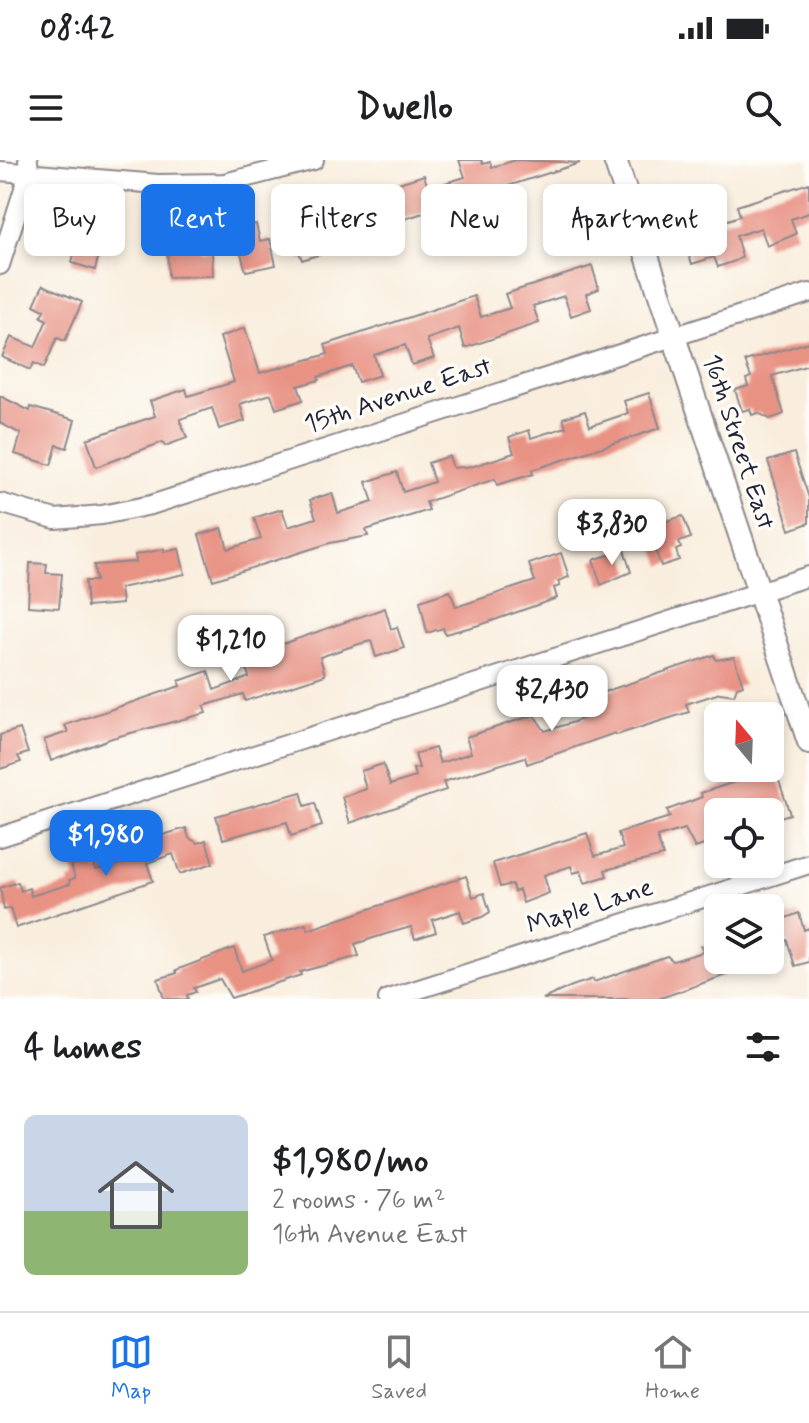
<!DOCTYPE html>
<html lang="en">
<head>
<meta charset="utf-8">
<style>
	:root { --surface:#fff; --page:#f6f6f6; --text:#202124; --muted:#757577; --line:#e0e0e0; --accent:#1a73e8 }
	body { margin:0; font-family:Mynerve,sans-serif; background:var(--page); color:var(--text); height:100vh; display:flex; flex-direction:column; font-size:30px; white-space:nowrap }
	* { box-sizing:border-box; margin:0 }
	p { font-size:26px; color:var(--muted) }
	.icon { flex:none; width:44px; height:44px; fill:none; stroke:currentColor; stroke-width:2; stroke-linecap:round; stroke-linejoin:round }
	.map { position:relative; height:839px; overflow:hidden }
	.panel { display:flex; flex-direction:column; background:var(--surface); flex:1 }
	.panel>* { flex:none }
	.hud { position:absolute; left:24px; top:24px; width:762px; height:72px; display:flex; gap:16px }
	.needle { width:52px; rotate:341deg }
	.controls { position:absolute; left:704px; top:542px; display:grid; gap:16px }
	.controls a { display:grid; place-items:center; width:80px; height:80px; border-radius:12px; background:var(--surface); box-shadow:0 4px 12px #0003; font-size:40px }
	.price { position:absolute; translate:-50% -68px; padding:0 18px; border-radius:16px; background:#fff; color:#222; font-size:26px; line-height:52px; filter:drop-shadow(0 2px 4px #0008) }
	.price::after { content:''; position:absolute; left:50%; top:48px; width:24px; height:18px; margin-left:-12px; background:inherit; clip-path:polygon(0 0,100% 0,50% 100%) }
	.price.active { background:var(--accent); color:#fff }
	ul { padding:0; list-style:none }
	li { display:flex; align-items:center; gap:24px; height:200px; padding:0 24px }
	li span { display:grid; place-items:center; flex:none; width:224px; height:160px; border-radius:12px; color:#555 }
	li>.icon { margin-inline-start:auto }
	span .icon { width:96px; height:96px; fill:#fffc; stroke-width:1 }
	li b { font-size:34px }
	h2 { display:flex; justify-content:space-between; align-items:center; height:96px; padding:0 24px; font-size:34px }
	.chip { padding:0 28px; border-radius:12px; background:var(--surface); box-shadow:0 4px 12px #0003; font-size:28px; line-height:72px }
	.chip.active { background:var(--accent); color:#fff }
	.status { display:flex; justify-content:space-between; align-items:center; height:56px; padding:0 40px; background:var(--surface); direction:ltr }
	.status svg { height:22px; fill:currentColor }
	header { display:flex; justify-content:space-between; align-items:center; height:104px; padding:0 24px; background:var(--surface); font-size:36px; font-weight:700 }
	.tab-bar { display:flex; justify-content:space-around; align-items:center; height:112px; border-top:2px solid var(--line); background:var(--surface); font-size:22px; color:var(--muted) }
	.tab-bar a { display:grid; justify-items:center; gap:4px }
	.tab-bar .active { color:var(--accent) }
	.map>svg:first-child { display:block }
</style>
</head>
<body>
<div class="status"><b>08:42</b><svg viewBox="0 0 49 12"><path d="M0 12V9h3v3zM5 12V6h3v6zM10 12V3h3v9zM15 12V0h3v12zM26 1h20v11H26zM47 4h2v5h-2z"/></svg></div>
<header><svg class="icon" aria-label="menu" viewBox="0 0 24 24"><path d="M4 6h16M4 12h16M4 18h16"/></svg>Dwello<svg class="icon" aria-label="search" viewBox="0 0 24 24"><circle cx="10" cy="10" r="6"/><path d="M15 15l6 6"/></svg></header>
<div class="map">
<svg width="809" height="839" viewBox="0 0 809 839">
	<rect width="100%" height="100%" fill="#fdfcf7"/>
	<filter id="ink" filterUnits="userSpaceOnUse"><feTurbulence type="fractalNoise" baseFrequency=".0125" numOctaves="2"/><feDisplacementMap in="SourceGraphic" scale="16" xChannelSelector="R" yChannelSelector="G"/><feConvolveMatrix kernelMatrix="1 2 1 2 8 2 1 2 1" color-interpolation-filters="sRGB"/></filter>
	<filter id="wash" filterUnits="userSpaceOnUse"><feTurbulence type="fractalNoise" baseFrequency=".006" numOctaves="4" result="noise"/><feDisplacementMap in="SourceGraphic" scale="32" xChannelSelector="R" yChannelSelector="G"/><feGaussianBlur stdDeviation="1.8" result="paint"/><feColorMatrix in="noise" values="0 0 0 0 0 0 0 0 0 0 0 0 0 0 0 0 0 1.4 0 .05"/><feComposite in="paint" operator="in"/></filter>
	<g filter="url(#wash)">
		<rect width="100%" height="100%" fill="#f9eede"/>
		<g id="blocks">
			<path fill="#e89284" d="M459,0h22l2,4 7,-2 2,5 24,-7 64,3 -185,59 1,4 -33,11 -2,-8 -41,13 4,11 -22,7 -14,-42 22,-7 4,10 20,-6 2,6 30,-10 -3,-9 6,-2 -2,-7 57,-18 4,13 37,-11z
				M809,23v30l-18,6 5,15 -29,12 -6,-18 -25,8 6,21 -7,4 -17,6 -4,-10 -22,7 -10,-29 58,-19 -3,-10z
				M64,58l21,5 -2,7 21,5 -9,35 -23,-7 3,-13 -18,-5z
				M582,58l7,21 -34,11 -6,-21z
				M256,64l4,17 10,-2 6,26 -30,6 -12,-42z
				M201,72v19l11,-1 1,26 -45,1 -1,-44z
				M592,106l7,23 -13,5 5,15 -20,7 -7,-20 -31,10 6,17 -74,25 -6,-20 -32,11 7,19 -22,7 -7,-20 -31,10 6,20 -22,7 -6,-16 -34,11 1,3 -21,6 5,14 -27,9 -5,-15 -31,10 5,17 -26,8 -7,-21 -32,11 7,19 -22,8 -2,-4 -67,25 -9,-28 68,-23 -5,-15 36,-12 2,7 46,-14 -14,-45 25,-9 15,45 68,-19 -3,-9 149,-49 7,21 29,-9 -5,-14z
				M43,125l39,17 -17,39 -8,-3 -13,30 -10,-5 -4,7 -28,-13 9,-20 24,10 12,-27 -6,-3 3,-7 -10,-5z
				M809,182v23l-37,11 12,38 -14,5 -12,-6 -6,2 -2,-6 -8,2 -7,-21 13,-4 -2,-7 5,-2 -6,-16z
				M649,233l11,35 -128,42 1,4 -36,11 -2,-6 -69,23 3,8 -63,20 2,6 -38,7 -117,37 -14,-45 23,-7 6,21 33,-10 -7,-21 28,-9 6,18 28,-9 -6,-18 22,-7 6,20 35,-11 -7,-20 31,-10 6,20 31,-10 -6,-19 21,-7 4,12 21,-2 40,-13 -5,-16 20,-7 2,8 35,-11 -3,-9 22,-7 5,15 38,-13 -4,-12z
				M0,236l30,15 1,-4 44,13 -8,28 -10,-3 -6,20 -36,-11 6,-20 -21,-11z
				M794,293l15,45v25l-19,7 -22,-69z
				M683,356l8,22 -12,4 2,6 -5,2 3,10 -18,6 -14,-39z
				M164,389v3l15,-3 6,25 -65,14 2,16 -35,3 -2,-26h11l-2,-16 42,-3 -1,-7z
				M624,390l7,22 -30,13 -8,-25z
				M561,393l8,24 -11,4 2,5 -6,2 3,10 -74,26 -38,10 -2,-6 -16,5 -7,-32 30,-10 6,16 79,-26 -6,-17z
				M30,403l17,1 -1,9 16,1 -3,34 -31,-2z
				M385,448l6,21 6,-2 7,21 -28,9 -5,-16 -12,3 -39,13 5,18 -80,26 -2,-7 -39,12 2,7 -94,25 -61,23 -7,-21 24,-8 -3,-7 115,-39 -1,-5 29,-10 6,19 25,-9 10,-4 -6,-19z
				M714,495l2,5 18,-3 9,28 -6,2 -3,8 -14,-2 -34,11 3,8 -73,23 -1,-2 -88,31 -2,-7 -82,25 3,8 -96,33 -8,-26 24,-8 -5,-18 22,-7 7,21 25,-8 -2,-8 6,-1 -4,-14 20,-6 5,15 31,-10 -5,-16 68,-22 11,16 29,-9 12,-5 -3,-10 5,-2 -2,-7z
				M20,569l8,24 -10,3 3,6 -21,7v-34z
				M775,609l15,45 -20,6v-8h-52v27l-5,3 -18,6 -10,-19 -28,8 6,19 -58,14 2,6 -22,7 -4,-12 -8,2 -2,-7 -27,9 5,18 -26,10 -4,-13 -5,2 -2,-8 -12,3 -7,-24 94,-30 8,23 28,-8 -5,-15 52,-16 -3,-7 35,-13 -1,-4z
				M301,632l4,14 10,-3 7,23 -31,10 -4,-14 -64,17 -7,-23z
				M186,668l3,10 9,5 8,-3 7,23 -33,11 -7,-20 -26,9 6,18 -137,47 -6,-20 -6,2 -4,-22 18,-6 3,9 8,-3 2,8 39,-12 -1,-4 6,-2 -4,-13 21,-6 4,11 28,-8 -4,-14z
				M466,716l7,21 11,-4 6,19 -8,5 -18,6 -4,-12 -28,9 4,12 -21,7 -4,-12 -25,7 -31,10 4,12 -59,16 1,3 -70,23 -11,-19 -26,9 2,4 -9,3 1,4h-24l-6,-20 19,-6 -1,-3 58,-22 8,23 30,-11 -8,-23 42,-13 2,6z
				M799,753l5,17 5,-2v34l-14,4 -8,-26 -11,4 -6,-20z
				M718,780v20l42,3 -102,36h-115l29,-13 21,-7 1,3 73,-26 6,5 30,-9 -2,-6z"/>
		</g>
	</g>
	<g filter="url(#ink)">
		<use href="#blocks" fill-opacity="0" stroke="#8e888c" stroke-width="2"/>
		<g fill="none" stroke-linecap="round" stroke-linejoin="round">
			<defs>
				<path id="minor" d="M0,11l158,13 67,-1 89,-23
					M0,105l29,-92 -1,-13
					M0,343l55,16 47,-4 49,-10 658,-212
					M0,677l809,-261
					M388,839l421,-135"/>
				<path id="tertiary" d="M615,0l194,582"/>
			</defs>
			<use href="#minor" stroke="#8e888c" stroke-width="22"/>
			<use href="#tertiary" stroke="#8e888c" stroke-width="26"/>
			<use href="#minor" stroke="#fff" stroke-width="18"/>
			<use href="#tertiary" stroke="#fff" stroke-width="22"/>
		</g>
	</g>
	<g text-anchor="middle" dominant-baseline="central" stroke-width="7" stroke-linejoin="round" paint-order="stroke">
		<g font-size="26" fill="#22223b" stroke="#fdfcf7">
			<text transform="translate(398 236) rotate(-18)">15th Avenue East</text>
			<text transform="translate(738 282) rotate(72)">16th Street East</text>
			<text transform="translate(590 747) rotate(-18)">Maple Lane</text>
		</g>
	</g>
</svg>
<div class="controls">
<a><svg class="needle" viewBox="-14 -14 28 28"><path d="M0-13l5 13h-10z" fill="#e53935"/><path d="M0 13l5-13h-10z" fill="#757577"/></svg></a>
<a><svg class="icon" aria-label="locate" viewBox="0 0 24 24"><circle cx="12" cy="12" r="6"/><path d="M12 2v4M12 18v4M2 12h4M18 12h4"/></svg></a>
<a><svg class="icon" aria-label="layers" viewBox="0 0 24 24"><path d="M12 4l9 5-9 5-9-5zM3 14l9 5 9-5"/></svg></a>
</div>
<b class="price" style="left:612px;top:407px">$3,830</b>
<b class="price" style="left:231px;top:523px">$1,210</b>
<b class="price" style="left:552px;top:573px">$2,430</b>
<b class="price active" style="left:106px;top:718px">$1,980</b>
<div class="hud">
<a class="chip">Buy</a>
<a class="chip active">Rent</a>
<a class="chip">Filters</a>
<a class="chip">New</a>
<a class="chip">Apartment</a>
</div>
</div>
<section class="panel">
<h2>4 homes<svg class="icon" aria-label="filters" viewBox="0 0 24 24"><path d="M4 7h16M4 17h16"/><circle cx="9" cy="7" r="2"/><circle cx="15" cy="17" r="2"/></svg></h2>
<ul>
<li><span style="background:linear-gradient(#c9d6e8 60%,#8fb573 0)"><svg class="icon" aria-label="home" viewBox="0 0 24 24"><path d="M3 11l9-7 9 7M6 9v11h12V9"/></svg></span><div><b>$1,980/mo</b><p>2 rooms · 76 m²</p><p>16th Avenue East</p></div></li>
</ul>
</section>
<nav class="tab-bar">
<a class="active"><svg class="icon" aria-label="map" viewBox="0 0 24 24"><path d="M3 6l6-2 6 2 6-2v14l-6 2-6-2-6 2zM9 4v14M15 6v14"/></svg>Map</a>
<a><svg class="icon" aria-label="saved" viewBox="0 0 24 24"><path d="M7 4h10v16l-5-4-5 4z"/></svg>Saved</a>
<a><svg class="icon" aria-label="home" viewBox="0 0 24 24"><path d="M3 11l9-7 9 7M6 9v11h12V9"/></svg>Home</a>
</nav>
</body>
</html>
